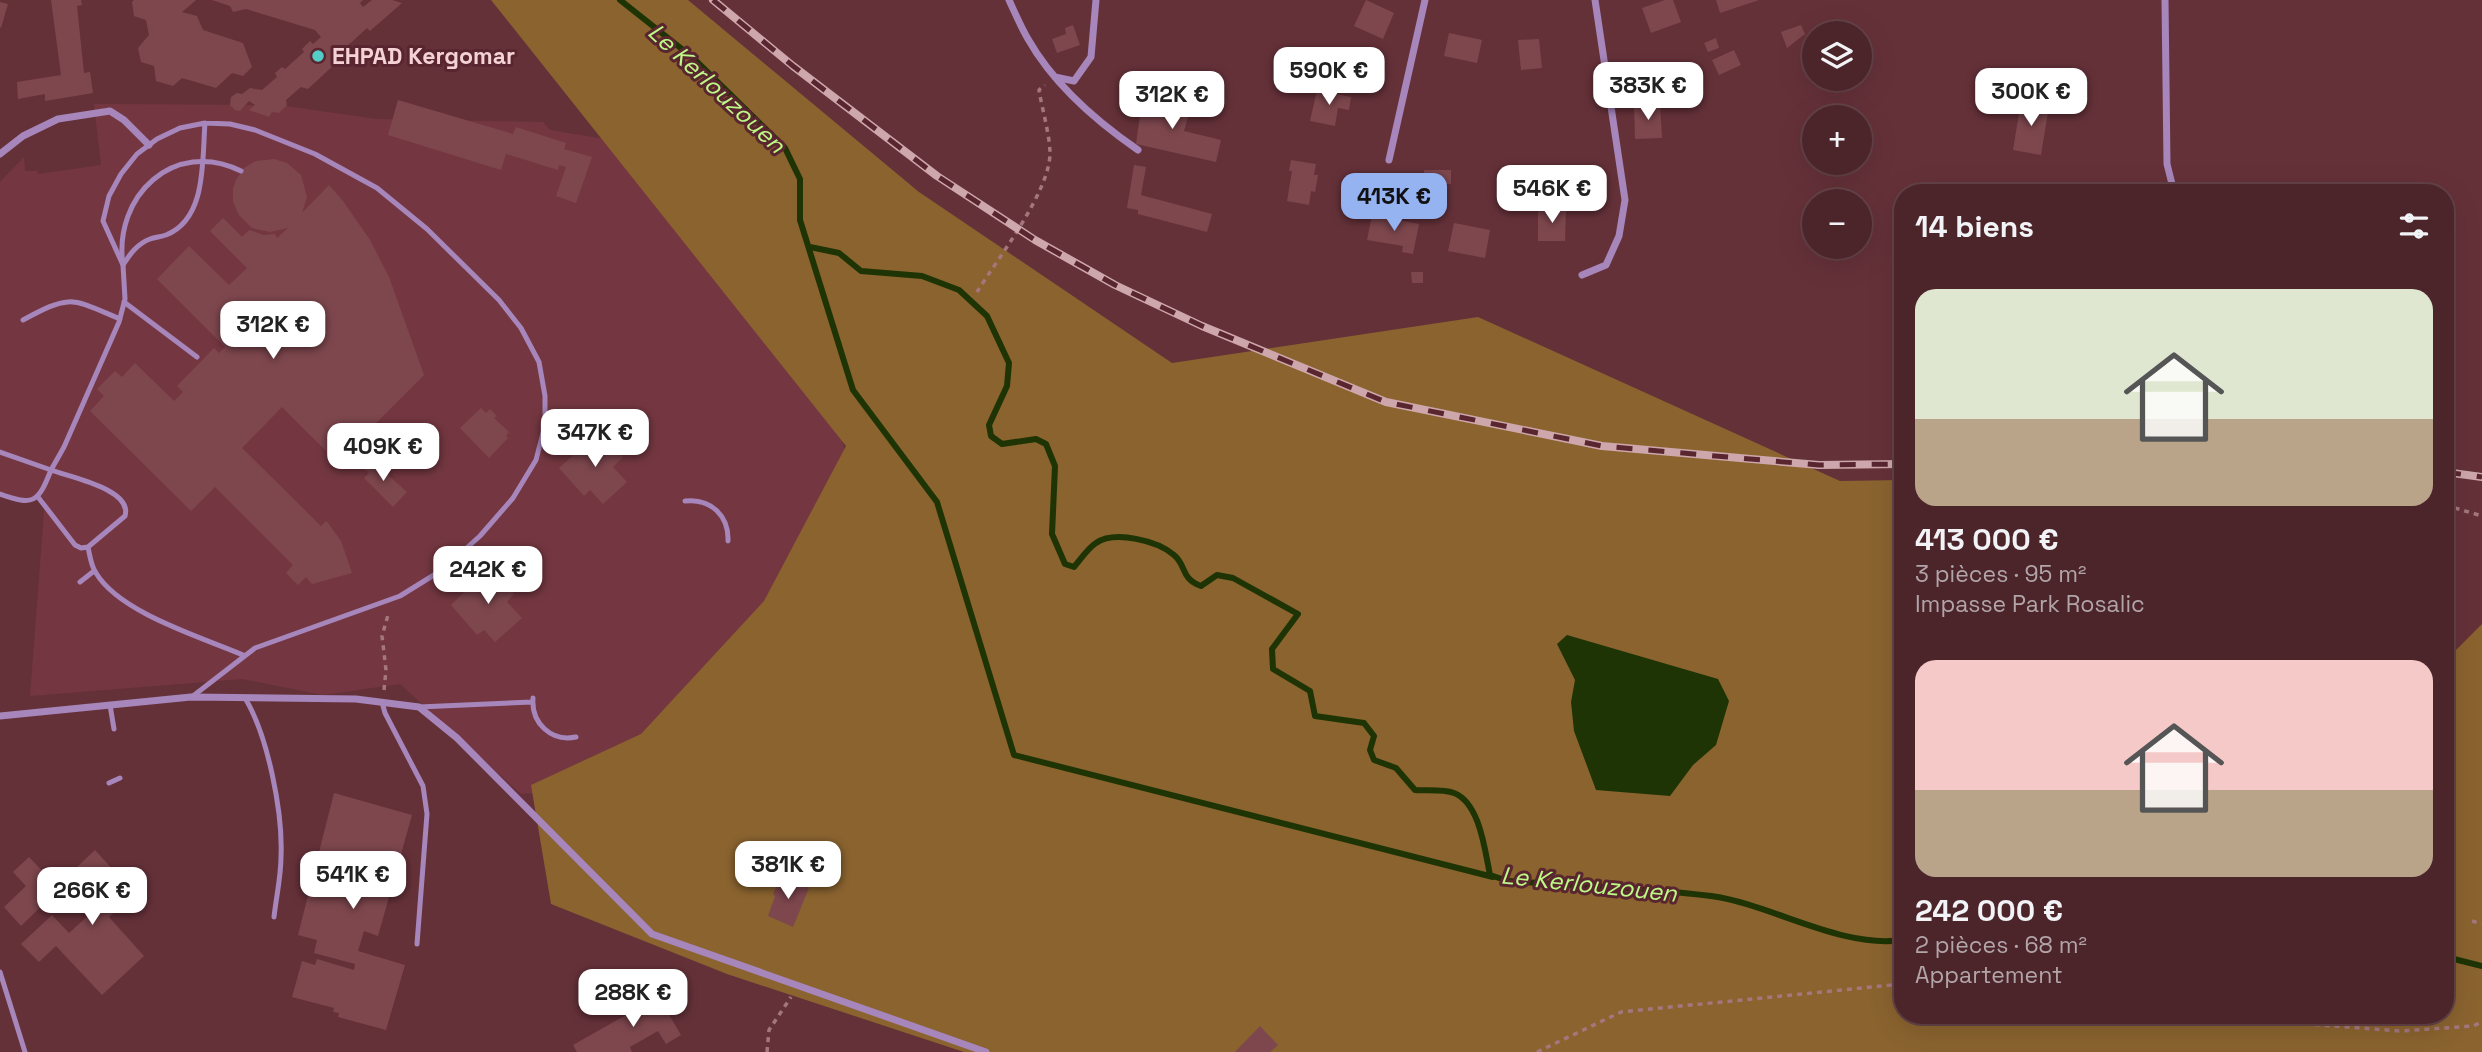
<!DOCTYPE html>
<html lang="fr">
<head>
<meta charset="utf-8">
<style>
	:root { --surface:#4c252b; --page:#563137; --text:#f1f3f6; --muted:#b2a5a9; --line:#634247; --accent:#95b2f1 }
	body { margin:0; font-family:"Space Grotesk",sans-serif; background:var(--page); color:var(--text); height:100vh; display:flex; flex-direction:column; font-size:26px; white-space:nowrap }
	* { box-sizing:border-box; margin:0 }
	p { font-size:23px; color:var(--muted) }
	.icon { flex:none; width:38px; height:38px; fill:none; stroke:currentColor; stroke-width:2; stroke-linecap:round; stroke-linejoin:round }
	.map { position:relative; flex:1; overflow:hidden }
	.drawer { position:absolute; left:1894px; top:184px; width:560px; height:840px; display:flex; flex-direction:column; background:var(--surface); border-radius:28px; box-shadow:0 7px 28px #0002,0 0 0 2px var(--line) }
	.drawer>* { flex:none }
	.tools { position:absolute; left:1802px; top:21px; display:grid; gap:14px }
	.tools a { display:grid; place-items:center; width:70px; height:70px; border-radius:50%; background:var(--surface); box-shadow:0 7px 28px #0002,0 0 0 2px var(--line); font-size:35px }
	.price { position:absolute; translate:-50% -60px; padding:0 16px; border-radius:14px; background:#fff; color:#222; font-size:23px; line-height:46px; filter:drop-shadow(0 2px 4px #0008) }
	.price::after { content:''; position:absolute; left:50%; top:42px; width:21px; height:16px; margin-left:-10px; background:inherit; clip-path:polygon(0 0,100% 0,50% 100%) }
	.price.on { background:var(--accent); color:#111 }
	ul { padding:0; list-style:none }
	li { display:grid; align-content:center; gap:14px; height:371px; padding:0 21px }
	li span { display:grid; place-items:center; height:217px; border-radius:21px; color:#555 }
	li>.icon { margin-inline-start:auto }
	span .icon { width:126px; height:126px; fill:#fffc; stroke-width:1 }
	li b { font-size:30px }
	h2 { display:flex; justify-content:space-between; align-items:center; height:84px; padding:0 21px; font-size:30px }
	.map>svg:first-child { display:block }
</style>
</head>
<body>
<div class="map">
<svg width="2482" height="1052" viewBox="0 0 2482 1052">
	<rect width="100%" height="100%" fill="#653139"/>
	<path fill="#743741" d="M94,104l185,1 97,14 167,3 7,8 79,13 211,288 25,103 -249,233 -52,24 -43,3 -121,-110 -77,11 -81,-16 -212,17 15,-197 -45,-3v-314l24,-25 1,14h12l1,3 63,-9z"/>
	<path fill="#8a632f" d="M491,0h197l231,192 253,171 306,-46 362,164 62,-1v535h543v-354l37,-37v428h-1518l-237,-78 -176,-70 -20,-119 110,-51 123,-133 82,-155z"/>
	<path fill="#1e3404" d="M1567,635l151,44 11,22 -13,44 -23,20 -23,31 -74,-6 -22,-59 -3,-29 4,-22 -18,-36z"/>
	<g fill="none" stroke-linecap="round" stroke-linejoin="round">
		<path stroke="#1e3404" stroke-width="6" d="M620,0l72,57 93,91 15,31v41l53,170 84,112 77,253 479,122
			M810,247l29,6 22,18 61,5 37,14 28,26 22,47 -2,23 -18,39 2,11 11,8 34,-5 10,5 9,22 -3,68 13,30 9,3c7,-8 14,-19 22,-24 19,-13 62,-2 78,12 13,11 6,23 27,31l16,-11 16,3 65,36 -26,35 1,20 37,22 5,25 49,7 10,13 -4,14 4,10 22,8 19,22c12,1 28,-1 39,3 26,10 31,58 36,82l18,6c67,5 136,6 203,15 60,8 130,53 191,44
			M2445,963l9,-4 28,7"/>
	</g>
	<path fill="#7e474e" d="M51,0h30l1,5 -5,1 7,67 6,-1 3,21 -48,8v-7l-27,5 -1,-17 44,-7z
		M134,0h62l-14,12 15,4 6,14 40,13 9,24 -9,9 -11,-3 -16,15 -34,-10 -9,8 -17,-5 -2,-15 -13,-4 -3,-14 11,-13 -3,-15 -12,-4 -2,-14z
		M212,0h151l-3,3 3,4 9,-7h20l10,3 -32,28 -3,-3 -35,32 4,3 -28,26 -7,-2 -15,13 1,5 -8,8 -7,-1 -3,5 -20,-7 6,-5 -6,-4 -9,10 -5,-1 -5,-5 1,-8 6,-4 5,1 8,-6 12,2 15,-13 -2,-4 7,-6 3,2 19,-17 -2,-3 8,-8 3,3 8,-7 -6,-7 -69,-21 -13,3 -3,-6z
		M1366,0l28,13 -11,26 -29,-13z
		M1665,0h8l8,22 -30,11 -9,-25z
		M1716,0h43l-39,13z
		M0,2l8,2 -7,24 -1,-1z
		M1073,25l7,20 -23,8 -5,-14 14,-5 -1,-6z
		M1801,25l4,9 -18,14 -6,-16z
		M1449,33l33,7 -5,23 -33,-7z
		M1716,38l3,10 -11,4 -4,-9z
		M1539,39l3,29 -21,2 -3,-30z
		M1734,50l7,15 -22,10 -7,-15z
		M1317,90l34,7 -2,13 -11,-2 -3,18 -25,-5z
		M1143,93l31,7 -3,13 17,4 -4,14 37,9 -5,22 -80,-18z
		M398,100l115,34 3,-7 50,16 -2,6 28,8 -16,46 -20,-7 10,-29 -7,-2 -1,5 -52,-16 -5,16 -113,-35z
		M2021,101l28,5 -8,49 -28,-5z
		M1660,104l2,34 -27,1 -1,-34z
		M274,159l13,4 14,12 6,22 -5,16 27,-28 14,16 27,39 19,37 35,98 -87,87 -55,-55 -40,41 79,78 5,-5 2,2 13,18 11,32 -40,11 -6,-7 -8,8 -12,-12 7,-8 -78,-78 -24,24 -101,-100 14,-15 -7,-7 18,-18 7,6 13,-14 39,38 9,-9 -6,-6 37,-38 5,5 6,-6 -68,-68 32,-33 40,39 18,-17 -37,-37 13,-13 19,19 7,-7 15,5 11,-1 2,4 11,-10 -18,4 -18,-4 -13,-13 -6,-13v-13l3,-9 8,-12 12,-7z
		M1291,160l25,4 -2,11h4l-3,17 -4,-1 -2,14 -22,-4 5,-30h-3z
		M1134,165l12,2 -5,28 71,19 -5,18 -69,-18v-4l-11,-2z
		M1424,170h27v14h-27z
		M1538,209h28l-1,32h-27z
		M1372,215l47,9 -6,30 -11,-2 1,-6 -36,-6z
		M1454,223l36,7 -5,28 -37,-7z
		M1411,272h12v11h-11z
		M481,408l5,5 4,-4 7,7 -3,2 15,14 -3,4 2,2 -19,20 -29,-30z
		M599,432l24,25 -10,10 14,15 -24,22 -13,-14 -6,6 -25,-28z
		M369,458l38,34 -14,15 -29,-29 5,-5 -7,-7z
		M491,566l23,28 -7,8 15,16 -27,24 -11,-12 -7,5 -26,-30z
		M334,793l78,22 -34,121 -14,-5 -6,20 47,14 -19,65 -48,-13 1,-4 -6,-1 1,-4 -42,-11 10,-36 13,4 2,-6 37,11 1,-6 -41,-11 3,-13 -19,-5z
		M95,850l40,44 -26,23 35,39 -42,39 -46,-49 -17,16 -18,-18 31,-29 17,18 21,-19 -29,-32z
		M29,857l20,21 -6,7 10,10 -32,31 -17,-19 22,-21 -13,-14z
		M781,876l28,12 -16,39 -25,-11 7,-20 -2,-2z
		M663,994l10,16 -5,3 13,22 -15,9 -8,-13 -28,16 2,5h-55l-4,-7z
		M1260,1026l18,19 -8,7h-35z"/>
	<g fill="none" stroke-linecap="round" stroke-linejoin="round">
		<path stroke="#a3777d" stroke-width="3.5" stroke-dasharray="5 5" stroke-linecap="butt" d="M977,292c21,-34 72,-99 73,-138 0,-19 -8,-45 -11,-64l6,-5
			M2445,505l37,11
			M384,690l2,-20 -4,-34 6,-21
			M2472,921l10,3
			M2065,1015h12
			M2185,1015l216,16 72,-5 9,-4
			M767,1052l2,-22 22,-33
			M1537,1052l84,-40 281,-28"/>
		<path stroke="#a686bb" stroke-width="5" d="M123,265c7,-11 14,-21 27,-26 5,-2 10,-2 16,-4 41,-16 36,-75 39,-112
			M124,302l73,55
			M23,320c48,-26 48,-22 97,-1
			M0,452l51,18c-13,33 -17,36 -51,24
			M38,497l37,48 6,3 7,-1 37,-31c8,-27 -56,-39 -74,-46l13,-23 55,-125 6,-23 -2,-34 -20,-44 6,-25 12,-22 16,-20 20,-15 23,-11 25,-5 25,1 25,6 60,24 62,34 50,41 72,71 22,28 18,34 6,34v29l-9,35 -23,38 -33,38 -38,34 -42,26 -145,52 -62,48
			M685,501c26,-3 44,15 43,40
			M88,547c2,9 3,19 8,26 24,40 105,64 147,82
			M80,582l14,-11
			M245,698c23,38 38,115 36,159 0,20 -5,41 -7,60
			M533,698c-2,25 18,44 43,39
			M382,702l3,11 38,73 4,28 -10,130
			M110,705l4,24
			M419,707l113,-5
			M109,783l11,-5
			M0,972l25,80"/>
		<path stroke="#a686bb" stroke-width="7" d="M1009,0c6,13 12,27 19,39 26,46 68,82 110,111
			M2165,0l2,164 7,28
			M1055,77l19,4 17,-24 5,-57
			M0,154l23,-18 35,-17 52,-8 14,9 25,25
			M1389,160l36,-160
			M1582,275l24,-10 13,-29 6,-36 -30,-200
			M0,716l191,-19 165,2 63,8 38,31 195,196 334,118"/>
		<defs>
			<path id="rail" d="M713,0l80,66 144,110 98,64 80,45 87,41 184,76 216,44 217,19 83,-1
				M2445,472l37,5"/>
		</defs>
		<use href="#rail" stroke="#cea7ac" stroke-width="8"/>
		<use href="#rail" stroke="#59262f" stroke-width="5" stroke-dasharray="16" stroke-linecap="butt"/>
		<path stroke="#a686bb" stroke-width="5" d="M123,265c-10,-69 51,-127 118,-94"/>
	</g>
	<circle fill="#54cdc8" stroke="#59262f" stroke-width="2.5" cx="318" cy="56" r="7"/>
	<g text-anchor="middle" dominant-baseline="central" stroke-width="6" stroke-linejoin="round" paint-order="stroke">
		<g font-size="23" font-weight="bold" fill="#f4d2d5" stroke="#59262f" text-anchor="start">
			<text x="332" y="56">EHPAD Kergomar</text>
		</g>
		<g font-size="24" font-style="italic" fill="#bdf986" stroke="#59262f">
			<text transform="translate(717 88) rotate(43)">Le Kerlouzouen</text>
			<text transform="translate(1589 884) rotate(6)">Le Kerlouzouen</text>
		</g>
	</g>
</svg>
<div class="tools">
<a><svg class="icon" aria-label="layers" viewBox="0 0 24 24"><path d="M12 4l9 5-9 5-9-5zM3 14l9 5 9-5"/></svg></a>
<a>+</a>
<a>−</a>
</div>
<b class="price" style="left:1329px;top:107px">590K €</b>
<b class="price" style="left:1648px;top:122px">383K €</b>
<b class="price" style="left:2031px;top:128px">300K €</b>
<b class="price" style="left:1172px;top:131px">312K €</b>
<b class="price" style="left:1552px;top:225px">546K €</b>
<b class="price on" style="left:1394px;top:233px">413K €</b>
<b class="price" style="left:273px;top:361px">312K €</b>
<b class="price" style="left:595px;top:469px">347K €</b>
<b class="price" style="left:383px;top:483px">409K €</b>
<b class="price" style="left:488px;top:606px">242K €</b>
<b class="price" style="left:788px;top:901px">381K €</b>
<b class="price" style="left:353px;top:911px">541K €</b>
<b class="price" style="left:92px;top:927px">266K €</b>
<b class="price" style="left:633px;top:1029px">288K €</b>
<section class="drawer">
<h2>14 biens<svg class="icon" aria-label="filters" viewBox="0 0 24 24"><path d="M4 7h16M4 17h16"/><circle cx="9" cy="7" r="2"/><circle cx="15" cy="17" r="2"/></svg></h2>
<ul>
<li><span style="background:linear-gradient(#dfe7d0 60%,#b9a48a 0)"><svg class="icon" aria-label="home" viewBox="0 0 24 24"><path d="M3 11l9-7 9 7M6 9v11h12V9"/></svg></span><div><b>413 000 €</b><p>3 pièces · 95 m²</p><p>Impasse Park Rosalic</p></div></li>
<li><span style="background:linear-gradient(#f6c9c9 60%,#b9a48a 0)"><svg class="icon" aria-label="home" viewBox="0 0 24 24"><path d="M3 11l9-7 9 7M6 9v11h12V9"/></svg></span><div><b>242 000 €</b><p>2 pièces · 68 m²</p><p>Appartement</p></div></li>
</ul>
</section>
</div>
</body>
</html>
